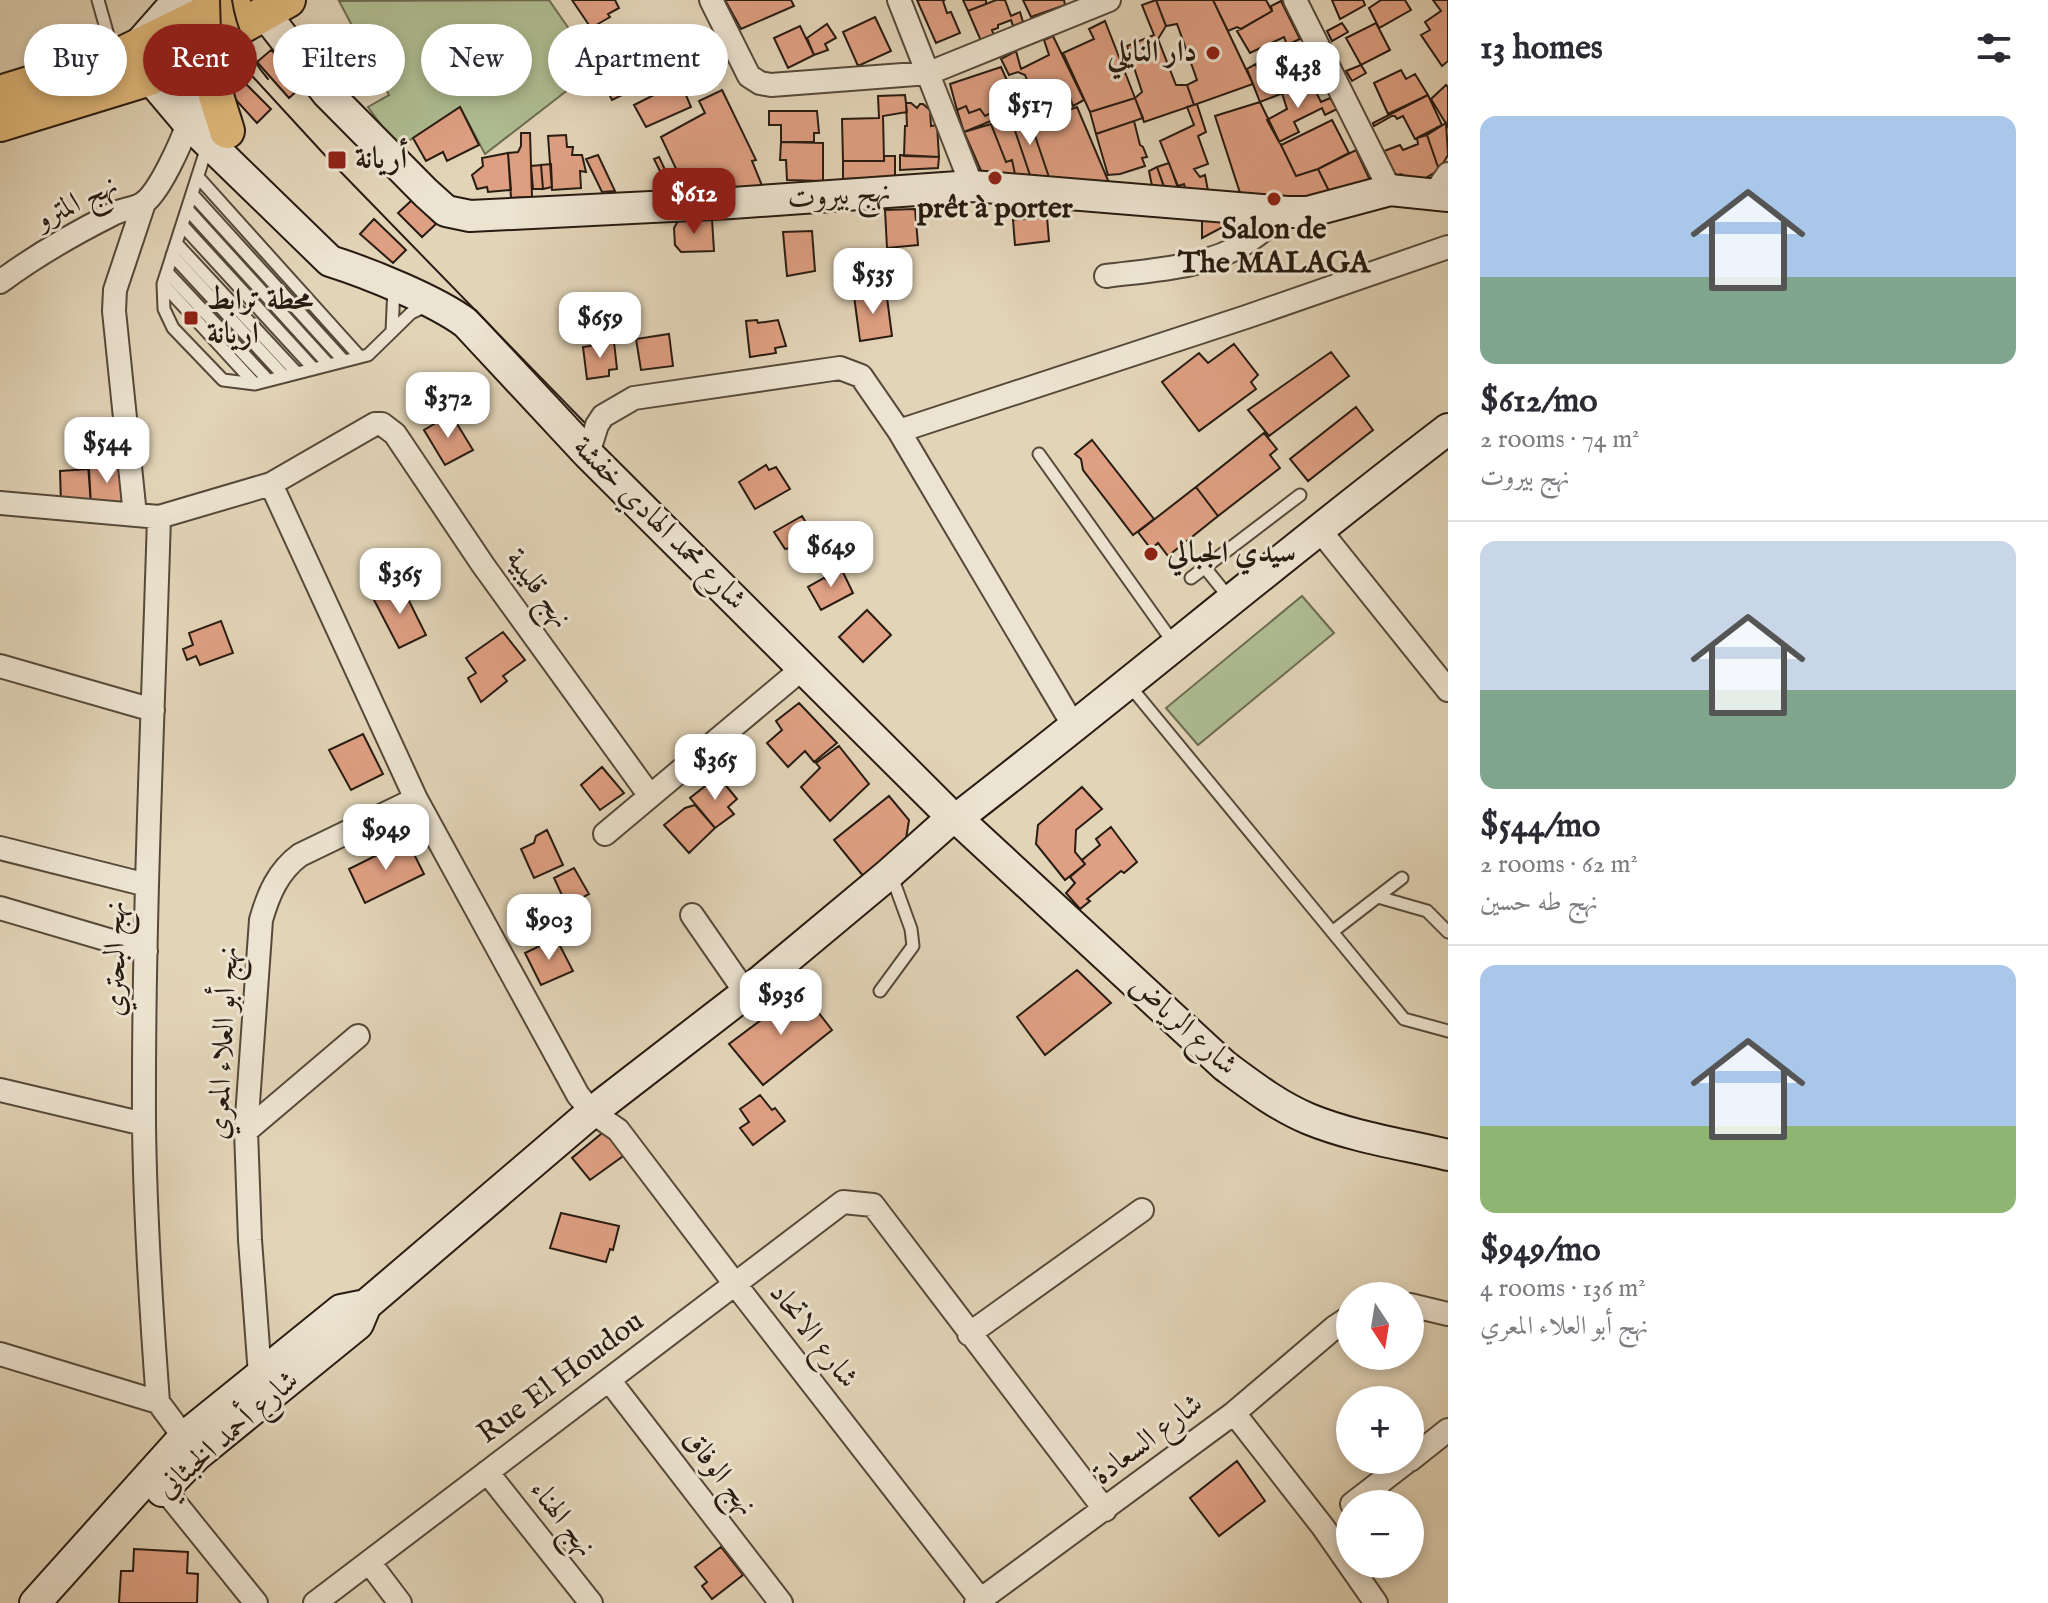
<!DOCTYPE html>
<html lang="en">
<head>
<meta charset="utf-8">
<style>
	:root { --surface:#fff; --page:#f7f7f7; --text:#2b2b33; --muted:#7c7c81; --line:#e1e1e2; --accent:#8f2418 }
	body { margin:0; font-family:"IM FELL English",Amiri,serif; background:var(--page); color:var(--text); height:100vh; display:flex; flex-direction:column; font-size:30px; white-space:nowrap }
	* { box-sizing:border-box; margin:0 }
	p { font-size:26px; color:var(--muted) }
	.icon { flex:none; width:44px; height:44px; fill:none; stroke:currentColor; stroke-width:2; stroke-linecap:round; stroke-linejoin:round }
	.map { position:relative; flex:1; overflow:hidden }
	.sheet { display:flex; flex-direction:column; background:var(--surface); width:600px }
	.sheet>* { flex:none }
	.top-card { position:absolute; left:24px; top:24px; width:760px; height:72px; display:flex; gap:16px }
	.needle { width:52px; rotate:168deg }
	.tools { position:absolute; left:1336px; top:1282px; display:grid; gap:16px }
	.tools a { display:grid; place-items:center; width:88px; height:88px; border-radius:50%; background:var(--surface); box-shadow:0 4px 12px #0003; font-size:40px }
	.price { position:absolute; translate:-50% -68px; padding:0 18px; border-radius:16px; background:#fff; color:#222; font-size:26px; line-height:52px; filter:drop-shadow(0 2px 4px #0008) }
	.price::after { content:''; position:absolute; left:50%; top:48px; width:24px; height:18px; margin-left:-12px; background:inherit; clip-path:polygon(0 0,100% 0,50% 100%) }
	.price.selected { background:var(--accent); color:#fff }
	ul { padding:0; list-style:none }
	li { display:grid; align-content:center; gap:16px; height:424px; padding:0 32px }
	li+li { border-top:2px solid var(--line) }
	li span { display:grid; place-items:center; height:248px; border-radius:16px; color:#555 }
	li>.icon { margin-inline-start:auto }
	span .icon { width:144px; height:144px; fill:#fffc; stroke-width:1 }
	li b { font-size:34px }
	h2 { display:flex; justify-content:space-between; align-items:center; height:96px; padding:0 32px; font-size:34px }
	.chip { padding:0 28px; border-radius:36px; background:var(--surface); box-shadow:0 4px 12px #0003; font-size:28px; line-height:72px }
	.chip.selected { background:var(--accent); color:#fff }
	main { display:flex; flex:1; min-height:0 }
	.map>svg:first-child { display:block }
</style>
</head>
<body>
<main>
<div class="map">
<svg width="1448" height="1603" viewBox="0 0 1448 1603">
	<rect width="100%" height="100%" fill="#e2d4b7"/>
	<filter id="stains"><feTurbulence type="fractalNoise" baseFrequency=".0025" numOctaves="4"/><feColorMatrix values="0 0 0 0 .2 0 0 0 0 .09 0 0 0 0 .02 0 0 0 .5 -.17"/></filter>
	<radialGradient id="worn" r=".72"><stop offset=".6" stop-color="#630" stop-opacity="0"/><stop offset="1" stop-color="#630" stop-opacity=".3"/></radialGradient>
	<path fill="#afbd92" stroke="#6c6c52" stroke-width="2" d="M549,0l47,68 -111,86 -25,-47 -62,41 -30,-41 21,-12 -50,-94z
		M1302,596l32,37 -136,112 -32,-37z"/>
	<path fill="#df9f82" stroke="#281b11" stroke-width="2" d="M572,0h43l4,8 -11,6 2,3 -19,11z
		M725,0h66l3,6 -53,23z
		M917,0h28l-2,1 4,12 4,-1 9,21 -24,10z
		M963,0h23v4l-18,7z
		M996,0h9l6,16 9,-4 3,10 -10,4 -2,-6 -13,5v3l-6,2 2,6 -13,5 -13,-30z
		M1023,0h41l1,5 -34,12z
		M1156,0l10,26 -8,13 18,46h11l7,20 -50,17 -9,-24 7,-6 -15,-46 27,-11 -12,-30z
		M1156,0h57l40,84 -59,21 -7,-20 10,-5 -20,-56 -11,2z
		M1213,0h53l6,11 -31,18 -4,-2 -9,4z
		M1332,0h31l2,5 -25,14z
		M1381,0h24l6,10 -32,18 -10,-20z
		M1433,0h15v61l-6,5 -21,-31 9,-5 -5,-8 16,-11z
		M1281,1l19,38 -13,6 -3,-8 -34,16 -13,-22 35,-20 -1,-5z
		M875,17l16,34 -33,15 -15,-34z
		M1105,21l30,77 -45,14 -27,-59 31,-14 -5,-10z
		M1342,23l6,9 -16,9 -5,-10z
		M1376,23l14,27 -29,15 -15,-27z
		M827,24l9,14 -11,6 3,6 -14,5 -7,-17z
		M800,26l14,29 -26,13 -14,-30z
		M1053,36l31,64 -11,6 -4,-11 -6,3 3,10 -36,13 -8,-21 11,-5 -8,-20 -7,-3 -9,3 -8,-16 15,-8 5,18 28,-14 -5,-15z
		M622,44l21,41 -31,15 -20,-40z
		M271,50l23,23 -5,6 10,10 -10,9 -32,-36z
		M1294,51l6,13 11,-6 5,11 -10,3 5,10 -51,20 -13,-33 9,-5 2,7 12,-7 -2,-3z
		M1361,65l5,8 -14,8 -6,-10z
		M1001,67l13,29 -16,7 3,5 -16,8 -5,-7 -11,4 -3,-7 -9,4 -7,-26z
		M675,69l16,38 -45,20 -12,-22 34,-17 -2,-7 -29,14 -3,-6z
		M1401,70l5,9 9,-5 13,21 -40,19 -14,-31z
		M239,77l32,32 -14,14 -31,-34z
		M1311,82l10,20 9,-4 7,11 -12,6 -3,-7 -28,14 5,10 -20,10 -12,-22 20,-11 -5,-16z
		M1446,85l2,2v40l-17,-28z
		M722,90l34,70 -4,1 11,27 -77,2 -25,-53 44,-24 -6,-12z
		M905,95l2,17 -24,4 1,45h-41l-1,-42 37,-1 -1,-22z
		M1428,95l14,30 -27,14 -12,-23 -6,3 -2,-3h-3l-18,10 -1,-3z
		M1135,98l8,20 -47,16 -6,-22z
		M1015,102l3,8 -54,22 -7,-22 9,-4 3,7 11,-4 5,7z
		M1260,102l36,74 22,-7 13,26 -28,9 -61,-5 -27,-83z
		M906,103h5l6,5 3,-4h3l7,6 1,16 6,-1 2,32 -35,-1 1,-30h2z
		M1197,104l9,28 -8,4 10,28 -14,5 6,8 5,-2 4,21 -23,-2 -2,-10 -6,2 -18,-45 34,-16 -7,-18z
		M460,107l19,38 -32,16 -4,-9 -17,9 -13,-23z
		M1077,107l33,78 -59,-2 -20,-59z
		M1026,109l5,15 20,59 -19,-2 -22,-65z
		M769,111h48l2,22h-5v9h-33v-17h-12z
		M1010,116l22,65 -16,-2 -4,-19 -6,2 -15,-38z
		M1332,120l17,33 -31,16 -22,7 -15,-31z
		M1134,121l6,24 3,2 4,10 -5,1 3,8 -25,8 -12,1 -12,-41z
		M1446,123l2,32 -9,15 -12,-35z
		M991,124l15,38 6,-2 4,19 -34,-6 -18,-41z
		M521,133h9l2,64 -21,1 -3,-45 10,-1 3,-6z
		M566,135l1,12h6l-1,8h10l4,17 -6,-1 1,17 -29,2 -4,-54z
		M1427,135l12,35 -22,13 -16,-9 -5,2 -12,-25 16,-6 3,5 15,-6 -1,-6z
		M781,142l42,1v38l-36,-1 -1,-20h-6z
		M1356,150l13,28 -4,12 -34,5 -13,-26z
		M508,153l3,37 -23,2 -1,-5 -10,2 -5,-14 11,-9 -1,-8z
		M598,155l17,36 -13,1 -16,-33z
		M900,155l39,2 -1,11 -38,2z
		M884,156h11v21l-52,2v-18h41z
		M659,157l14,30h-9l-6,-12 3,-2 -7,-14z
		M1169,163l10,28 -14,-1 -8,-23z
		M551,164l1,23 -9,2 -2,-24z
		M541,165l2,24h-10l-2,-23z
		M1157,167l9,25 -13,-1 -4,-20z
		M674,169l9,18h-10l-7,-15z
		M412,200l24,24 -14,13 -24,-24z
		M915,209l3,36 -31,3 -2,-38z
		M1202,214l38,4 -38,20z
		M1047,217l2,24 -34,4 -2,-25z
		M374,219l32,31 -13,13 -33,-29z
		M712,219l2,32 -33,1 -6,-7 -1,-17 4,-7z
		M812,231l3,40 -28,5 -4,-44z
		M886,290l6,46 -32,5 -6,-45z
		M757,320l1,3 20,-3 8,26 -11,2 1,5 -26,4 -4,-36z
		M669,334l4,32 -32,4 -5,-31z
		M614,342l3,27 -8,1v6l-22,3 -4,-32z
		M1234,344l24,31 -7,7 5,7 -57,42 -37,-49 37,-29 9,10z
		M1331,352l18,24 -80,60 -21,-26z
		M1356,407l17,23 -65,51 -18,-22z
		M451,414l22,36 -28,15 -21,-35z
		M1264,433l13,16 -7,6 10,13 -62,48 -22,-29z
		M1092,440l62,79 -21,16 -50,-65 -2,-11 -6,-5z
		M123,461l1,35 -7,15 -26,-5 -3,-42z
		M766,465l3,5 7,-3 14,22 -35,20 -16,-27z
		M89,469l2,37 -30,-3 -1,-32z
		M1196,487l22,29 -50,40 -10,-13 -7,6 -13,-17z
		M802,516l20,33 -18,10 -3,-6 -7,2 -4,-7 -5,1 -11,-17z
		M841,568l12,25 -32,17 -13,-23 16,-9 6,3 -2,-6z
		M401,585l25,50 -27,13 -26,-50z
		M867,610l24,25 -28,27 -24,-25z
		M221,621l12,32 -33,12 -4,-9 -9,4 -4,-11 10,-4 -4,-12z
		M503,632l22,28 -22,16 4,5 -26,21 -13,-24 8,-5 -10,-15z
		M799,703l38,40 -23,19 -9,-11 -17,16 -21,-24 15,-13 -6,-9z
		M363,734l20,40 -32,16 -22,-40z
		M839,746l30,38 -39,37 -29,-34 19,-19 -4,-5z
		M602,767l22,26 -24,17 -19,-25z
		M718,776l19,23 -9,8 6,7 -19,14 -25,-30z
		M1082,787l20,22 -26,21 -1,22 10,12 -20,16 -29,-36 2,-19z
		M889,796l20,24 -4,25 -41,32 -30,-37z
		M695,805l20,23 -26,25 -25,-28 21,-17z
		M1111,827l26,35 -13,11 -3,-2 -34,28 3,2 -10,8 -14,-16 9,-10 -5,-6 15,-13 -3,-4 18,-15 -4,-6z
		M547,830l16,35 -29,13 -13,-29 13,-6 2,-7z
		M407,840l17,34 -59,29 -16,-34z
		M574,868l15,26 -22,12 -13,-28z
		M556,938l17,33 -32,14 -16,-32z
		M1077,970l34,33 -66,52 -28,-38z
		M801,990l31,40 -69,55 -34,-41z
		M760,1095l12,15 3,-2 10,13 -32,24 -13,-17 9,-6 -9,-13z
		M607,1129l19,25 -36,26 -18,-22z
		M561,1213l58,13 -6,24 -3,-1 -4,13 -56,-14z
		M1237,1461l28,40 -46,35 -29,-38z
		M721,1547l22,28 -31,24 -10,-13 5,-4 -12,-15z
		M134,1549l54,3 -1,21 11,1 -1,29h-78l2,-32h12z"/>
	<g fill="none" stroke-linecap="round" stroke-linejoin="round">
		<defs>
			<path id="lane" d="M98,0l15,53
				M207,147l-44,137 1,25 9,19 50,52 32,4 113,-29 43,-42 17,-8
				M198,177l162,180
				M192,194l152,167
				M187,209l142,156
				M182,225l132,144
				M176,243l121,130
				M172,255l112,121
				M167,272l101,108
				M163,284l92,100
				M392,331l2,-44
				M1039,454l136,191
				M1206,569l25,31
				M1191,578l109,-83
				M1129,685l275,334 44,12
				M1378,897l49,14 21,21
				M1332,932l70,-54
				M880,991l33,-45 -2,-17 -20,-55"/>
			<path id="street" d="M711,0l38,76 11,7 11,2 158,-12 180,-73
				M899,0l73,186
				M1295,0l95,190
				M1435,193l13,-19
				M1106,276c45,-6 102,-8 141,-34 14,-9 27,-21 40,-30
				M0,282c35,-26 73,-48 113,-68 9,-5 21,-5 29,-10 17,-10 40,-63 46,-81
				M899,431l347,-114 202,-70
				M588,454l9,-29 6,-9 31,-18 206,-30 21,8 38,55 176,297
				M271,484l145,315 162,296 14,17 26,18 117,154 248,319
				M0,503l159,14 112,-33 104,-60h7l13,10 88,131 167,231
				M135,515l-21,-204 1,-21 29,-87
				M1318,528l130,162
				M0,666l153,44
				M605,834l198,-166
				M0,848l147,37
				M0,908l146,43
				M692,915l54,78
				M0,1090l144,34
				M246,1131l112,-95
				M1410,1305l38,9
				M969,1334l173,-124
				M0,1354l158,48 26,35
				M260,1375l-10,-135 -4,-109 15,-211c7,-25 17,-49 39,-65l116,-56
				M609,1380l172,223
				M158,1402c-7,-93 -13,-186 -14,-279 -1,-202 9,-404 15,-606
				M1234,1413l89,114 53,76
				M1410,1460l38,-30
				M487,1472l104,131
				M164,1489l92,114
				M1352,1504l57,-44
				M369,1562l31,41
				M315,1603l528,-401 30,3 232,305
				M976,1603l258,-190 101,-86 15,-10"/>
			<path id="secondary" d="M178,0l-43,49 15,29 38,45 142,138c38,12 105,39 136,62l122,131 356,355
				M265,14l62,79 99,100 20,18 24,5 262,-13 240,-17 315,26h21l82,-22 58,6
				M161,45l11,21 52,61
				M964,813c163,-126 320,-259 484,-384
				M962,823l263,243c27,20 53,40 84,53 44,18 93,25 139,36
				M162,1491l35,-36 161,-131 8,-19
				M35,1603l149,-166 157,-127 25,-5 226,-193 154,-119 144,-120 55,-49"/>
			<path id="primary" d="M220,40c-19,27 -1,62 7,91
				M0,93l114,-35 119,-58
				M0,124l150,-46 138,-78"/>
		</defs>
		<use href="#lane" stroke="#56493a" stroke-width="15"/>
		<use href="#street" stroke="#56493a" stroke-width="26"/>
		<use href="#secondary" stroke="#281b11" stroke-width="34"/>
		<use href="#primary" stroke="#281b11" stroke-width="38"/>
		<use href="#lane" stroke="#ece3d0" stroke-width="11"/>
		<use href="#street" stroke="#ece3d0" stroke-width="22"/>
		<use href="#secondary" stroke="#ece3d0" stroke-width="30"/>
		<use href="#primary" stroke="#e1ba7c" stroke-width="34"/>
		<path stroke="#281b11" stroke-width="2" d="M220,0l1,32 9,20 103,112 251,258
			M232,0c4,28 17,57 36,79"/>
	</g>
	<g fill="#8f2418" stroke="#ece3d0" stroke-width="3">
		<circle cx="1213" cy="53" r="8"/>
		<rect x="327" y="150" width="20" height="20" rx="4"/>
		<circle cx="995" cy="178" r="8"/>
		<circle cx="1274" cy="199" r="8"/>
		<rect x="183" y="310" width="16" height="16" rx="4"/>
		<circle cx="1151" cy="554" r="8"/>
	</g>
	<g text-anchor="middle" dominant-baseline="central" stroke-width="6" stroke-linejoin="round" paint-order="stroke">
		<g font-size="30" font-weight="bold" fill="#281b11" stroke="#ece3d0" text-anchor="start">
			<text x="1197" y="53" text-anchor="end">دار النايلي</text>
			<text x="355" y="160">أريانة</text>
			<text x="995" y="209" text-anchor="middle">prêt à porter</text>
			<text x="1274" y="230" text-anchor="middle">Salon de<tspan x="1274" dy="34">The MALAGA</tspan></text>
			<text x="207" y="301">محطة ترابط<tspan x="207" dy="34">اريانة</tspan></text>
			<text x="1167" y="554">سيدي الجبالي</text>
		</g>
		<g font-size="30" fill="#281b11" stroke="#ece3d0">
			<text transform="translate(839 196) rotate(-4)">نهج بيروت</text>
			<text transform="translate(77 203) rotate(-26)">نهج المترو</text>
			<text transform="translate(659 524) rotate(45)">شارع محمد الهادي خفشة</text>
			<text transform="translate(538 589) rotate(54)">نهج قليبية</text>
			<text transform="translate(116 959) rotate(-90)">نهج البحتري</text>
			<text transform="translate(1183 1026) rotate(42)">شارع الرياض</text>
			<text transform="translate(224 1043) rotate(-87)">نهج أبو العلاء المعري</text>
			<text transform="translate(813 1336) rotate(52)">شارع الاتحاد</text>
			<text transform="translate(561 1378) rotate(-37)">Rue El Houdou</text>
			<text transform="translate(228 1435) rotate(-41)">شارع أحمد الخبثاني</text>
			<text transform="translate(1148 1440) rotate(-37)">شارع السعادة</text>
			<text transform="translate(719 1473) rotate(52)">نهج الوفاق</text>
			<text transform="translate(562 1519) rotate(52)">نهج الهناء</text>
		</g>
	</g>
	<rect width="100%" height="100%" filter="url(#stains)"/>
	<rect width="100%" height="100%" fill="url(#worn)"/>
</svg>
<div class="tools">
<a><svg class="needle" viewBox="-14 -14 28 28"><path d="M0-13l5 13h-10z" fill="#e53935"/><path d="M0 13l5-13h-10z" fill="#7c7c81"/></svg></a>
<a>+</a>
<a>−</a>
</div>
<b class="price" style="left:1298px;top:110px">$438</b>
<b class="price" style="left:1030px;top:147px">$517</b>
<b class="price selected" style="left:694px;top:236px">$612</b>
<b class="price" style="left:873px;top:316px">$535</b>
<b class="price" style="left:600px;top:360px">$659</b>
<b class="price" style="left:448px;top:440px">$372</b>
<b class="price" style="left:107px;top:485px">$544</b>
<b class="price" style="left:831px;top:589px">$649</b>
<b class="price" style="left:400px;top:616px">$365</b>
<b class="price" style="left:715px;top:802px">$365</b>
<b class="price" style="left:386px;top:872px">$949</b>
<b class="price" style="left:549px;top:962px">$903</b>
<b class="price" style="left:781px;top:1037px">$936</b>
<div class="top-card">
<a class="chip">Buy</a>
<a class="chip selected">Rent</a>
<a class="chip">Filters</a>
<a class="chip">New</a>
<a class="chip">Apartment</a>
</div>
</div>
<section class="sheet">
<h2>13 homes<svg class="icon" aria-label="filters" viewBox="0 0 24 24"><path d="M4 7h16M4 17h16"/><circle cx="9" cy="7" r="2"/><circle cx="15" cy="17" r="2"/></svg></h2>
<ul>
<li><span style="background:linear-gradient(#a9c7e8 65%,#7fa58c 0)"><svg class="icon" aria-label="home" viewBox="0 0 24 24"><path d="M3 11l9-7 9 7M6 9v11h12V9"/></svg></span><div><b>$612/mo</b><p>2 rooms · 74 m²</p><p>نهج بيروت</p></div></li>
<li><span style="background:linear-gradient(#c9d6e8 60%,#7fa58c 0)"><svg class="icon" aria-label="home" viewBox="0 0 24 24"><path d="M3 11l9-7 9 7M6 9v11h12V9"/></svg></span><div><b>$544/mo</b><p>2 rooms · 62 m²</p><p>نهج طه حسين</p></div></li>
<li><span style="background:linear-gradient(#a9c7e8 65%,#8fb573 0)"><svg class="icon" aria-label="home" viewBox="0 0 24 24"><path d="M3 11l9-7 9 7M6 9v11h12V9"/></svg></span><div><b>$949/mo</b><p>4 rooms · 136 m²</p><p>نهج أبو العلاء المعري</p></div></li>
</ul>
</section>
</main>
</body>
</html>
